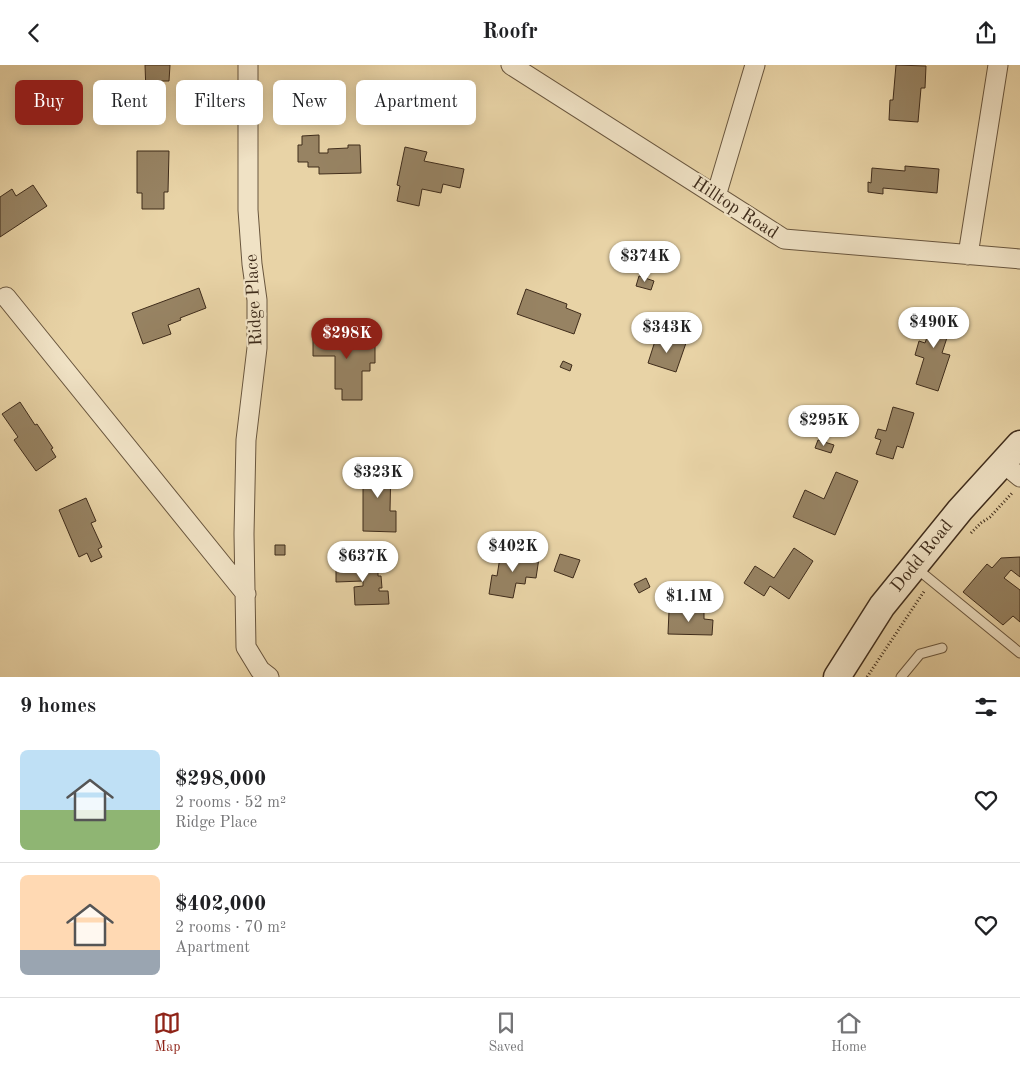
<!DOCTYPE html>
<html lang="en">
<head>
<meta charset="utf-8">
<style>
	:root { --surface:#fff; --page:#f2f2f2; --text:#202124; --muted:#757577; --line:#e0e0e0; --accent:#8f2418 }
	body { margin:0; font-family:"Old Standard TT",serif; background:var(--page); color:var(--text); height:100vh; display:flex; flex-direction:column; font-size:19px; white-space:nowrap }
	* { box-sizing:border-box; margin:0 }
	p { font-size:16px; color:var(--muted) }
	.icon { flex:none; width:28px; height:28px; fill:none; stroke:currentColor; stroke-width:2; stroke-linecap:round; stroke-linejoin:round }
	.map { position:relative; height:612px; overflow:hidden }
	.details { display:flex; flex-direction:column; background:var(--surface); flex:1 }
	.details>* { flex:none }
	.top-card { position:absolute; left:15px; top:15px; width:500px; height:45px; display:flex; gap:10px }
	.price { position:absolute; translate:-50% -42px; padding:0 11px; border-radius:18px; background:#fff; color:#222; font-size:16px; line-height:32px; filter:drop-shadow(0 1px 2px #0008) }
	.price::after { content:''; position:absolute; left:50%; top:30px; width:15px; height:11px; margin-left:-8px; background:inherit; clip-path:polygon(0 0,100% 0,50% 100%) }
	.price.on { background:var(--accent); color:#fff }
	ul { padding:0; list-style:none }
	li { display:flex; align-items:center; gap:15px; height:125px; padding:0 20px }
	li+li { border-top:1px solid var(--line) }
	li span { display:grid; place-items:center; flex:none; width:140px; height:100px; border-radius:8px; color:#555 }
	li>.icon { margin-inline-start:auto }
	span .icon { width:60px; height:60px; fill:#fffc; stroke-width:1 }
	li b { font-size:21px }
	h2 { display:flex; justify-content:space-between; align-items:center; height:60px; padding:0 20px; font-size:21px }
	.chip { padding:0 18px; border-radius:8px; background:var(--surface); box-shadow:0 2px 12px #0003; font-size:18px; line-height:45px }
	.chip.on { background:var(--accent); color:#fff }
	header { display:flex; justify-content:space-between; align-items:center; height:65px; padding:0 20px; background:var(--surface); font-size:22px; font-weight:600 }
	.tab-bar { display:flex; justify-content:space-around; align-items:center; height:70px; border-top:1px solid var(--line); background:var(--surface); font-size:14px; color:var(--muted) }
	.tab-bar a { display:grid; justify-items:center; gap:2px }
	.tab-bar .on { color:var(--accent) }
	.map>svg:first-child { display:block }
</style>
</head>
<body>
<header><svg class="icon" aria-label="back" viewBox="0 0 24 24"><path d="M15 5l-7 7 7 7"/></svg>Roofr<svg class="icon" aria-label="share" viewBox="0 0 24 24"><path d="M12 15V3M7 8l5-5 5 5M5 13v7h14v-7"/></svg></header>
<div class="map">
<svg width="1020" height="612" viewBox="0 0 1020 612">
	<rect width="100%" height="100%" fill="#e8d3a6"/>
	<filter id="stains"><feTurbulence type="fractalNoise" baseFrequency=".004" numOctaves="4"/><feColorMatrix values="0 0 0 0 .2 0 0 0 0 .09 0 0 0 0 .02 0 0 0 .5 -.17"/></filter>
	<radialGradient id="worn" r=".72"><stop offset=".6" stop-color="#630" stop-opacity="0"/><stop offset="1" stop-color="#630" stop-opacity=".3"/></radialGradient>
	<path fill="#978363" stroke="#3f2c1b" d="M145,0h25l-1,16h-11v11h-12z
		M896,0l30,1 -1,22h-4l-3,34 -29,-2 1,-20h3z
		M319,70v18h9v-4l20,-1v-3h12l1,28 -42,1v-7h-11v-5h-10v-17h4v-9z
		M405,82l22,5 -3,9 40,8 -4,19 -17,-4 -2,9 -19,-4 -3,17 -22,-5 3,-15 -3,-1z
		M137,86h32l-1,41h-4v17h-22v-16h-5z
		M905,101l34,3 -2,24 -54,-5v6l-15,-2v-10l3,1 1,-15 33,3z
		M33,120l14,21 -47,31v-40l12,-8 4,7z
		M639,211l15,5 -3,9 -15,-4z
		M199,223l7,20 -26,10 1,2 -13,5 3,9 -28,10 -11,-31z
		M526,224l41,15 -1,4 15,6 -7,20 -57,-20z
		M926,243l28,8 -12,37 8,2 -12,36 -22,-7 8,-26 -9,-3 4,-14 6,2 6,-17 -10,-2z
		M313,267h26v3h17v3h19v25h-5v8h-8v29h-20v-11h-7v-33h-22z
		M656,273l17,6 2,-5 11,4 -10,29 -28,-9z
		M563,296l9,4 -2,6 -10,-4z
		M20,337l15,23 2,-1 16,24 -2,1 5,8 -20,14 -22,-31 4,-3 -16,-23z
		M893,342l21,6 -11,35 -6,-2 -4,13 -17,-5 5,-14 -6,-2 3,-9 8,2z
		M818,375l16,5 -3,8 -16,-5z
		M363,398h28l-1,48h6v21l-33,-1z
		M836,407l22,9 -23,54 -42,-18 12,-27 19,9z
		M86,433l10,23 -5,2 11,24 -4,2 4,8 -11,5 -4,-9 -8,4 -20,-47z
		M275,480h10v10h-10z
		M794,483l19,13 -24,38 -19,-13 -6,10 -20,-13 11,-17 19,12z
		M501,486l38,7 -3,20 -10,-1 -1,7 -9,-1 -3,15 -24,-4 3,-19 5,1z
		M560,489l20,6 -7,18 -19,-7z
		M1020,492v20l-9,-7 -7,8 16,12v32l-7,-6 -10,9 -40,-33 24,-28 5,4 9,-10z
		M368,498v7h10v6h3l1,12h-3v3h9l1,13 -34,1 -1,-18 9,-1v-5l-27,1v-18z
		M646,513l4,9 -11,6 -5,-9z
		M669,546h35v8l9,1 -1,15 -44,-1z"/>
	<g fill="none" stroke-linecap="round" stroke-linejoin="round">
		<defs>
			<path id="service" d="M916,503l104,85
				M901,612l19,-23 22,-6"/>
			<path id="minor" d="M248,0v145l4,54 5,36v48l-11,92 -2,94 2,113 14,23 9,7
				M511,0l273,174 236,20
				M716,131l39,-131
				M968,190l30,-190
				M6,232l240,297
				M1003,398l17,14"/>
			<path id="secondary" d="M837,612l45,-71 78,-96 60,-66"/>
		</defs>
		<use href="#service" stroke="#69563e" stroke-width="11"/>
		<use href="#minor" stroke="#69563e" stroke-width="21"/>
		<use href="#secondary" stroke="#3f2c1b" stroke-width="29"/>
		<path stroke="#3f2c1b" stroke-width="3" stroke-dasharray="1 2.5" stroke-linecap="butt" d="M971,468l10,-10 9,-6 23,-25
			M867,612l58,-87"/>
		<use href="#service" stroke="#f0e2c5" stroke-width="9"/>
		<use href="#minor" stroke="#f0e2c5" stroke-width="19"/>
		<use href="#secondary" stroke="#f0e2c5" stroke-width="26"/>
	</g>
	<g text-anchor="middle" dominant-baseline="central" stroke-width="4.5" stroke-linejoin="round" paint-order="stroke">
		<g font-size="18" fill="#3f2c1b" stroke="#f0e2c5">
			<text transform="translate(735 143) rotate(33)">Hilltop Road</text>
			<text transform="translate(254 235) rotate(-93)">Ridge Place</text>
			<text transform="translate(922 491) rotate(-51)">Dodd Road</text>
		</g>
	</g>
	<rect width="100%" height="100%" filter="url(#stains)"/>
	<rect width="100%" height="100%" fill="url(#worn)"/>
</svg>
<b class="price" style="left:645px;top:218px">$374K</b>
<b class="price" style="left:934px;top:284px">$490K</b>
<b class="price" style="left:667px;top:289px">$343K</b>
<b class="price on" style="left:347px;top:295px">$298K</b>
<b class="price" style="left:824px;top:382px">$295K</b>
<b class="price" style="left:378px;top:434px">$323K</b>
<b class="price" style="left:513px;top:508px">$402K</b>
<b class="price" style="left:363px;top:518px">$637K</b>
<b class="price" style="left:689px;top:558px">$1.1M</b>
<div class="top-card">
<a class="chip on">Buy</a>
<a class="chip">Rent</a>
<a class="chip">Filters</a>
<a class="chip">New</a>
<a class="chip">Apartment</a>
</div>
</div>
<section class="details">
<h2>9 homes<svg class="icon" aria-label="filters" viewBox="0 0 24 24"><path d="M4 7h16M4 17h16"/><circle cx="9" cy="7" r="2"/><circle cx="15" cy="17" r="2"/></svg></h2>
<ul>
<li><span style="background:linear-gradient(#bfe0f5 60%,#8fb573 0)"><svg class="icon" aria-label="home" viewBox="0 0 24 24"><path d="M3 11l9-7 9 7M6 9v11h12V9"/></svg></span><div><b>$298,000</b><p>2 rooms · 52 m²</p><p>Ridge Place</p></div><svg class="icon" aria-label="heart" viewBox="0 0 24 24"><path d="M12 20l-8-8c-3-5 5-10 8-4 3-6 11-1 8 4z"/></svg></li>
<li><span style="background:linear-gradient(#ffd9b3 75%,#9aa5b1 0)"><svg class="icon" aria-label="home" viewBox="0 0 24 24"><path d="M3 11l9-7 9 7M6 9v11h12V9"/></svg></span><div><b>$402,000</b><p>2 rooms · 70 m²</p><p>Apartment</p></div><svg class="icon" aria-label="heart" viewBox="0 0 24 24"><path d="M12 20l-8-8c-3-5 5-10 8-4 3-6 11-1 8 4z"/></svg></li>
</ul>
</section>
<nav class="tab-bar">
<a class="on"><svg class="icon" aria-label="map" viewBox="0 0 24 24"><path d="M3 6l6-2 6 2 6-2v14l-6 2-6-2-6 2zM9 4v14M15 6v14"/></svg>Map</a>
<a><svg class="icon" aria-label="saved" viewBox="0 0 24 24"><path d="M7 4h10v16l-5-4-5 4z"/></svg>Saved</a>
<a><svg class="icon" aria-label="home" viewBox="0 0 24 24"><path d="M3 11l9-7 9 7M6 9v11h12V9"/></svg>Home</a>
</nav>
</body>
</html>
